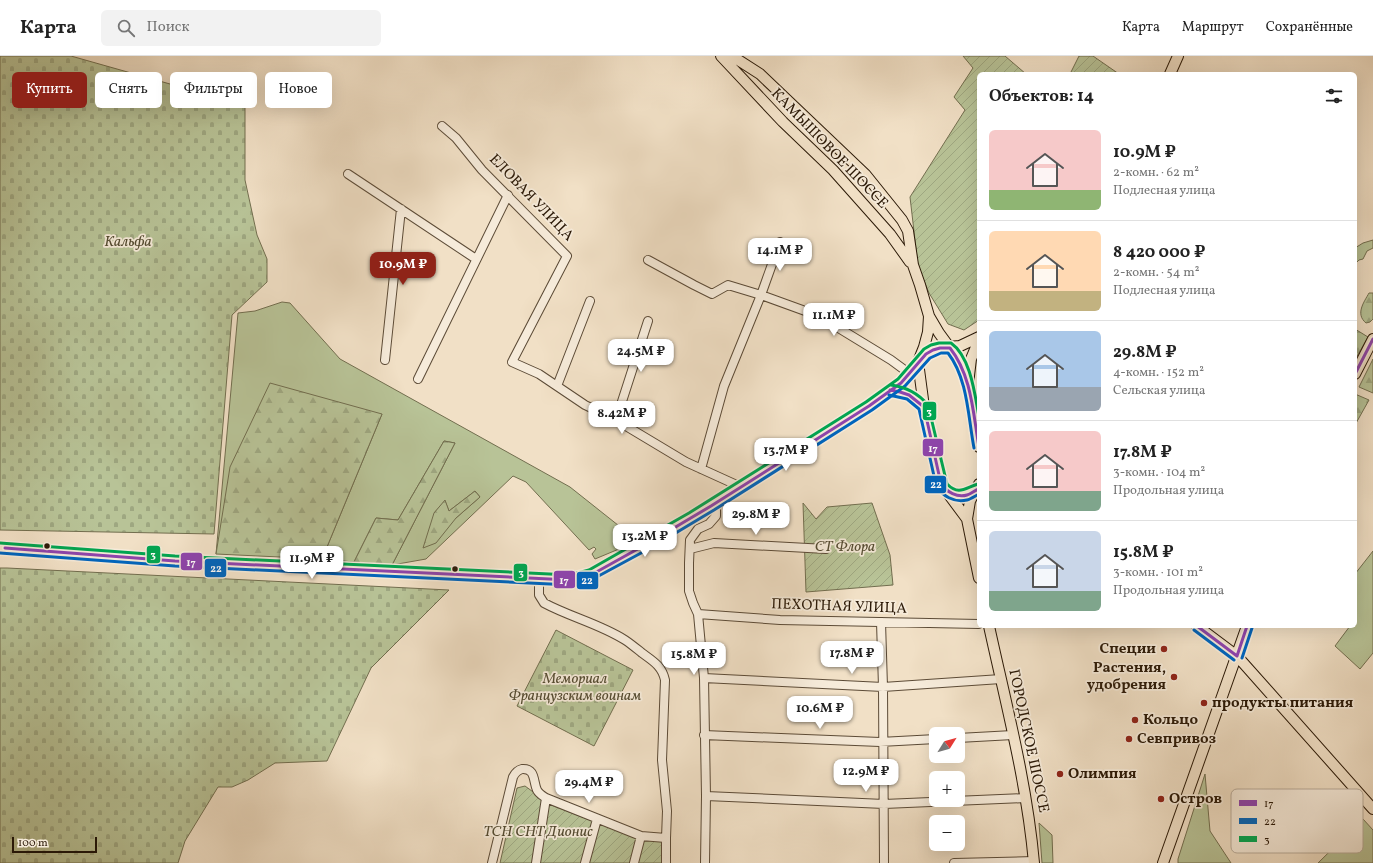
<!DOCTYPE html>
<html lang="ru">
<head>
<meta charset="utf-8">
<style>
	:root { --surface:#fff; --page:#f2f2f2; --text:#222; --muted:#767676; --line:#e0e0e0; --accent:#8f2418 }
	body { margin:0; font-family:Vollkorn,serif; background:var(--page); color:var(--text); height:100vh; display:flex; flex-direction:column; font-size:15px; white-space:nowrap }
	* { box-sizing:border-box; margin:0 }
	p { font-size:13px; color:var(--muted) }
	.icon { flex:none; width:22px; height:22px; fill:none; stroke:currentColor; stroke-width:2; stroke-linecap:round; stroke-linejoin:round }
	.map { position:relative; flex:1; overflow:hidden }
	.side { position:absolute; left:977px; top:16px; width:380px; height:556px; display:flex; flex-direction:column; background:var(--surface); border-radius:6px; box-shadow:0 4px 16px #0002 }
	.side>* { flex:none }
	.top-card { position:absolute; left:12px; top:16px; width:380px; height:36px; display:flex; gap:8px }
	.needle { width:26px; rotate:53deg }
	.fabs { position:absolute; left:929px; top:671px; display:grid; gap:8px }
	.fabs a { display:grid; place-items:center; width:36px; height:36px; border-radius:6px; background:var(--surface); box-shadow:0 4px 16px #0002; font-size:20px }
	.scale { position:absolute; left:12px; bottom:10px; width:85px; box-sizing:border-box; padding-left:4px; border:2px solid #2b1907; border-top:0; font-size:11px; line-height:14px; white-space:nowrap; color:#2b1907; -webkit-text-stroke:3px #f6ebda; paint-order:stroke }
	.price { position:absolute; translate:-50% -34px; padding:0 9px; border-radius:8px; background:#fff; color:#222; font-size:13px; line-height:26px; filter:drop-shadow(0 1px 2px #0008) }
	.price::after { content:''; position:absolute; left:50%; top:24px; width:12px; height:9px; margin-left:-6px; background:inherit; clip-path:polygon(0 0,100% 0,50% 100%) }
	.price.selected { background:var(--accent); color:#fff }
	ul { padding:0; list-style:none }
	li { display:flex; align-items:center; gap:12px; height:100px; padding:0 12px }
	li+li { border-top:1px solid var(--line) }
	li span { display:grid; place-items:center; flex:none; width:112px; height:80px; border-radius:6px; color:#555 }
	li>.icon { margin-inline-start:auto }
	span .icon { width:48px; height:48px; fill:#fffc; stroke-width:1 }
	li b { font-size:17px }
	h2 { display:flex; justify-content:space-between; align-items:center; height:48px; padding:0 12px; font-size:17px }
	.tag { padding:0 14px; border-radius:6px; background:var(--surface); box-shadow:0 4px 16px #0002; font-size:14px; line-height:36px }
	.tag.selected { background:var(--accent); color:#fff }
	header { display:flex; align-items:center; gap:24px; box-sizing:border-box; height:56px; padding:0 20px; background:var(--surface); border-bottom:1px solid var(--line) }
	header strong { font-size:19px }
	nav { display:flex; gap:22px; margin-inline-start:auto; font-size:14px }
	.search { width:280px; height:36px; background:var(--page); display:flex; align-items:center; gap:10px; box-sizing:border-box; padding:0 14px; border-radius:6px; color:var(--muted); font-size:15px }
	.map>svg:first-child { display:block }
</style>
</head>
<body>
<header>
<strong>Карта</strong>
<div class="search"><svg class="icon" aria-label="search" viewBox="0 0 24 24"><circle cx="10" cy="10" r="6"/><path d="M15 15l6 6"/></svg>Поиск</div>
<nav><a>Карта</a><a>Маршрут</a><a>Сохранённые</a></nav>
</header>
<div class="map">
<svg width="1373" height="807" viewBox="0 0 1373 807">
	<defs>
		<pattern id="forest-firs" width="22" height="20" patternUnits="userSpaceOnUse"><rect width="22" height="20" fill="#b8c397"/><path d="M5 1l3.5 6h-7zM16 11l3.5 6h-7z" fill="#9ea781"/></pattern>
		<pattern id="cemetery-stones" width="16" height="16" patternUnits="userSpaceOnUse"><rect width="16" height="16" fill="#b8c397"/><path d="M2 7V4a2 2 0 0 1 4 0v3zM10 15v-3a2 2 0 0 1 4 0v3z" fill="#9ea781"/></pattern>
		<pattern id="garden-furrows" width="10" height="10" patternUnits="userSpaceOnUse"><rect width="10" height="10" fill="#b8c397"/><path d="M-1 1l2-2M0 10L10 0M9 11l2-2" fill="none" stroke="#9ea781"/></pattern>
	</defs>
	<rect width="100%" height="100%" fill="#f1e0c6"/>
	<filter id="stains"><feTurbulence type="fractalNoise" baseFrequency=".005" numOctaves="4"/><feColorMatrix values="0 0 0 0 .2 0 0 0 0 .09 0 0 0 0 .02 0 0 0 .5 -.17"/></filter>
	<radialGradient id="worn" r=".72"><stop offset=".6" stop-color="#630" stop-opacity="0"/><stop offset="1" stop-color="#630" stop-opacity=".3"/></radialGradient>
	<path fill="#b8c397" stroke="#726e4f" fill-rule="evenodd" d="M1373,184v8l-6,3 -4,8 -4,1 -4,4v-16l8,-5z
		M282,246l8,1 50,56 230,128 68,54 -43,18 -3,-5 4,-5 -2,-2 -5,3 -63,-68 -13,-6 -87,83 -34,6 63,-122 -11,-2 -46,79 -22,-2 -22,44 -32,-3 60,-145 -166,140 22,-241 17,-2zM475,435l5,6 -24,21 -22,-5 11,-12 4,10z
		M1373,495v102l-13,16 -25,-23 15,-20h5v-52z
		M1205,718l5,57 21,32h-53v-4z
		M1363,763l10,11v33h-55z
		M1039,767l13,12 1,28h-11z"/>
	<path fill="url(#forest-firs)" stroke="#726e4f" d="M1369,237h4v26l-3,3 -4,1c-11,-9 -2,-21 3,-30z
		M1355,273l13,8 -13,23z
		M1373,303v34l-14,-6z
		M270,327l112,31 -60,145 -106,-5 14,-87z
		M1355,338l14,6 -14,25z
		M444,385l11,2 -63,122 -38,-3 22,-44 22,2z
		M475,435l5,6 -24,21 -20,25 -13,5 11,-35 11,-13 4,11z"/>
	<path fill="url(#cemetery-stones)" stroke="#726e4f" d="M0,0h71l99,28 75,2v94l12,55 10,24v23l-35,33 -18,219 -214,-4z
		M0,512h7l442,22 -78,78 -44,93 -52,2 -27,17 -16,7h-14l-33,54 -7,22h-178z
		M556,574l77,40 -39,76 -77,-40z"/>
	<path fill="url(#garden-furrows)" stroke="#726e4f" d="M963,0h42l21,18h-47v246l-15,10 -16,-6 -19,-31 -11,-27 -8,-69 55,-87 -11,-13 19,-29z
		M1079,0h14l26,18h-49z
		M803,447l13,16 11,-12 45,-4 18,52 3,30 -87,7z
		M525,730l26,19 73,28 37,8h9v22h-170l17,-75z"/>
	<g fill="none" stroke-linecap="round" stroke-linejoin="round">
		<defs>
			<path id="minor" d="M442,70l14,12 26,32 85,86 -55,106 27,12 46,31 31,15 70,42 55,25
				M348,118l128,85
				M648,204l46,25 18,9 16,-9 33,10 58,21 72,44 19,14
				M385,304l16,-151
				M418,323l90,-184
				M557,330l33,-85
				M616,364l32,-99
				M701,413l23,-83 37,-91 19,-53
				M690,493l24,-6 112,6
				M539,523v16l5,8c26,14 56,21 81,37 6,4 12,9 17,13 11,8 20,13 23,27l-3,80 5,51 -1,27v25
				M698,558l82,6 199,4
				M881,566l2,65 1,176
				M704,622l179,9 118,-8
				M704,679l176,7 56,-3
				M958,682l55,-3
				M706,740l178,8 142,-6
				M492,807l21,-86c2,-4 5,-7 9,-8 14,-1 11,13 15,21 2,4 6,6 9,8l95,38 25,2
				M536,807l10,-65
				M585,807l12,-44
				M634,807l7,-27
				M705,807l1,-67 -2,-118 -6,-64 -5,-11 -4,-12v-28l1,-23 8,-11 11,-5 7,-8v-12
				M954,807l80,-2"/>
			<path id="major" d="M721,0l62,66 50,48 57,64 20,28
				M732,0l28,18 105,100 37,46 6,11 5,34 7,20 9,31 10,17 19,26 10,27 11,61
				M1170,18l8,-18
				M929,260l-1,16 -4,15 -6,15 6,45 17,77 26,35
				M1355,318l18,-35
				M968,328l3,-25 8,-19
				M890,334c15,1 24,6 34,17
				M979,428l-9,17 -3,18 12,59
				M946,434c15,10 16,5 31,0
				M0,492l175,13 395,19 21,-5 21,-11 104,-60 126,-80 59,-41 9,-9 13,-18 6,-5 6,-3 25,-2 19,-9
				M989,570c17,78 38,157 45,237
				M1197,570l40,30 136,153
				M1163,807l84,-237"/>
		</defs>
		<use href="#minor" stroke="#5c4b37" stroke-width="10"/>
		<use href="#major" stroke="#2b1907" stroke-width="12"/>
		<use href="#minor" stroke="#f6ebda" stroke-width="8"/>
		<use href="#major" stroke="#f1e0c6" stroke-width="10"/>
		<defs>
			<path id="bus-1" d="M1355,318l18,-35
				M890,334l10,2 9,3 15,12 17,77c6,8 16,14 26,11 4,-1 8,-5 12,-6
				M5,492l170,13 395,19 21,-5 61,-34 59,-35 158,-100 32,-23 25,-29 7,-4 7,-2h10c22,28 23,66 29,99
				M1197,570l40,30
				M1237,600l10,-30"/>
			<path id="bus-2" d="M889,339l18,4 12,10 17,76c6,11 18,18 31,15 4,-1 8,-4 12,-6
				M0,497l175,13 396,19 22,-6 61,-33 60,-36 158,-100 33,-24 25,-28 11,-5h7c20,26 20,64 26,95
				M1194,574l40,30
				M1242,602l10,-30"/>
			<path id="bus-3" d="M891,329c15,2 27,8 37,20l19,79c12,12 18,4 31,0
				M0,487l175,13 395,19 19,-5 100,-57 177,-111 32,-23 26,-30 7,-4 8,-2h12c20,14 24,53 28,74"/>
		</defs>
		<use href="#bus-1" stroke="#f6ebda" stroke-width="6"/>
		<use href="#bus-2" stroke="#f6ebda" stroke-width="6"/>
		<use href="#bus-3" stroke="#f6ebda" stroke-width="6"/>
		<use href="#bus-1" stroke="#8e44ad" stroke-width="3"/>
		<use href="#bus-2" stroke="#0065bd" stroke-width="3"/>
		<use href="#bus-3" stroke="#00a651" stroke-width="3"/>
	</g>
	<g fill="#2b1907" stroke="#f6ebda" stroke-width="1.5">
		<circle cx="47" cy="490" r="3.5"/>
		<circle cx="455" cy="513" r="3.5"/>
	</g>
	<g fill="#8f2418" stroke="#f6ebda" stroke-width="1.5">
		<circle cx="1164" cy="593" r="4"/>
		<circle cx="1174" cy="621" r="4"/>
		<circle cx="1204" cy="647" r="4"/>
		<circle cx="1135" cy="664" r="4"/>
		<circle cx="1129" cy="683" r="4"/>
		<circle cx="1060" cy="718" r="4"/>
		<circle cx="1161" cy="743" r="4"/>
	</g>
	<g text-anchor="middle" dominant-baseline="central" stroke-width="3.5" stroke-linejoin="round" paint-order="stroke">
		<g font-size="15" fill="#2b1907" stroke="#f6ebda">
			<text transform="translate(829 93) rotate(46)">КАМЫШОВОЕ ШОССЕ</text>
			<text transform="translate(531 142) rotate(46)">ЕЛОВАЯ УЛИЦА</text>
			<text transform="translate(839 551) rotate(2)">ПЕХОТНАЯ УЛИЦА</text>
			<text transform="translate(1028 685) rotate(78)">ГОРОДСКОЕ ШОССЕ</text>
		</g>
		<g font-size="15" font-style="italic" fill="#554c32" stroke="#f6ebda">
			<text x="128" y="186">Кальфа</text>
			<text x="845" y="491">СТ Флора</text>
			<text x="575" y="623">Мемориал<tspan x="575" dy="17">Французским воинам</tspan></text>
			<text x="538" y="776">ТСН СНТ Дионис</text>
		</g>
		<g font-size="15" font-weight="bold" fill="#2b1907" stroke="#f6ebda" text-anchor="start">
			<text x="1156" y="593" text-anchor="end">Специи</text>
			<text x="1166" y="612" text-anchor="end">Растения,<tspan x="1166" dy="17">удобрения</tspan></text>
			<text x="1212" y="647">продукты питания</text>
			<text x="1143" y="664">Кольцо</text>
			<text x="1137" y="683">Севпривоз</text>
			<text x="1068" y="718">Олимпия</text>
			<text x="1169" y="743">Остров</text>
		</g>
	</g>
	<rect x="1231" y="733" width="132" height="64" rx="6" fill="#f6ebda" stroke="#b9ac9b" stroke-width="1"/>
	<rect x="1239" y="744" width="18" height="6" fill="#8e44ad"/>
	<rect x="1239" y="762" width="18" height="6" fill="#0065bd"/>
	<rect x="1239" y="780" width="18" height="6" fill="#00a651"/>
	<g font-size="11" fill="#2b1907">
		<text x="1264" y="751">17</text>
		<text x="1264" y="769">22</text>
		<text x="1264" y="787">3</text>
	</g>
	<g stroke="#f6ebda" stroke-width="1.5">
		<rect x="922" y="345" width="15" height="20" rx="4" fill="#00a651"/>
		<rect x="922" y="382" width="22" height="19" rx="4" fill="#8e44ad"/>
		<rect x="924" y="419" width="23" height="19" rx="4" fill="#0065bd"/>
		<rect x="146" y="489" width="15" height="19" rx="4" fill="#00a651"/>
		<rect x="180" y="496" width="23" height="19" rx="4" fill="#8e44ad"/>
		<rect x="204" y="502" width="23" height="20" rx="4" fill="#0065bd"/>
		<rect x="513" y="507" width="15" height="19" rx="4" fill="#00a651"/>
		<rect x="553" y="514" width="23" height="19" rx="4" fill="#8e44ad"/>
		<rect x="576" y="515" width="23" height="19" rx="4" fill="#0065bd"/>
	</g>
	<g font-size="11" text-anchor="middle" font-weight="bold" fill="#fff">
		<text x="929" y="359">3</text>
		<text x="933" y="396">17</text>
		<text x="936" y="432">22</text>
		<text x="153" y="502">3</text>
		<text x="191" y="510">17</text>
		<text x="216" y="516">22</text>
		<text x="521" y="520">3</text>
		<text x="564" y="528">17</text>
		<text x="587" y="528">22</text>
	</g>
	<rect width="100%" height="100%" filter="url(#stains)"/>
	<rect width="100%" height="100%" fill="url(#worn)"/>
</svg>
<div class="fabs">
<a><svg class="needle" viewBox="-14 -14 28 28"><path d="M0-13l5 13h-10z" fill="#e53935"/><path d="M0 13l5-13h-10z" fill="#767676"/></svg></a>
<a>+</a>
<a>−</a>
</div>
<div class="scale">100 m</div>
<b class="price" style="left:780px;top:216px">14.1M ₽</b>
<b class="price selected" style="left:403px;top:230px">10.9M ₽</b>
<b class="price" style="left:834px;top:281px">11.1M ₽</b>
<b class="price" style="left:641px;top:317px">24.5M ₽</b>
<b class="price" style="left:622px;top:379px">8.42M ₽</b>
<b class="price" style="left:786px;top:416px">13.7M ₽</b>
<b class="price" style="left:756px;top:480px">29.8M ₽</b>
<b class="price" style="left:645px;top:502px">13.2M ₽</b>
<b class="price" style="left:312px;top:524px">11.9M ₽</b>
<b class="price" style="left:852px;top:619px">17.8M ₽</b>
<b class="price" style="left:694px;top:620px">15.8M ₽</b>
<b class="price" style="left:820px;top:674px">10.6M ₽</b>
<b class="price" style="left:866px;top:737px">12.9M ₽</b>
<b class="price" style="left:589px;top:748px">29.4M ₽</b>
<div class="top-card">
<a class="tag selected">Купить</a>
<a class="tag">Снять</a>
<a class="tag">Фильтры</a>
<a class="tag">Новое</a>
</div>
<section class="side">
<h2>Объектов: 14<svg class="icon" aria-label="filters" viewBox="0 0 24 24"><path d="M4 7h16M4 17h16"/><circle cx="9" cy="7" r="2"/><circle cx="15" cy="17" r="2"/></svg></h2>
<ul>
<li><span style="background:linear-gradient(#f6c9c9 75%,#8fb573 0)"><svg class="icon" aria-label="home" viewBox="0 0 24 24"><path d="M3 11l9-7 9 7M6 9v11h12V9"/></svg></span><div><b>10.9M ₽</b><p>2-комн. · 62 m²</p><p>Подлесная улица</p></div></li>
<li><span style="background:linear-gradient(#ffd9b3 75%,#c2b280 0)"><svg class="icon" aria-label="home" viewBox="0 0 24 24"><path d="M3 11l9-7 9 7M6 9v11h12V9"/></svg></span><div><b>8 420 000 ₽</b><p>2-комн. · 54 m²</p><p>Подлесная улица</p></div></li>
<li><span style="background:linear-gradient(#a9c7e8 70%,#9aa5b1 0)"><svg class="icon" aria-label="home" viewBox="0 0 24 24"><path d="M3 11l9-7 9 7M6 9v11h12V9"/></svg></span><div><b>29.8M ₽</b><p>4-комн. · 152 m²</p><p>Сельская улица</p></div></li>
<li><span style="background:linear-gradient(#f6c9c9 75%,#7fa58c 0)"><svg class="icon" aria-label="home" viewBox="0 0 24 24"><path d="M3 11l9-7 9 7M6 9v11h12V9"/></svg></span><div><b>17.8M ₽</b><p>3-комн. · 104 m²</p><p>Продольная улица</p></div></li>
<li><span style="background:linear-gradient(#c9d6e8 75%,#7fa58c 0)"><svg class="icon" aria-label="home" viewBox="0 0 24 24"><path d="M3 11l9-7 9 7M6 9v11h12V9"/></svg></span><div><b>15.8M ₽</b><p>3-комн. · 101 m²</p><p>Продольная улица</p></div></li>
</ul>
</section>
</div>
</body>
</html>
